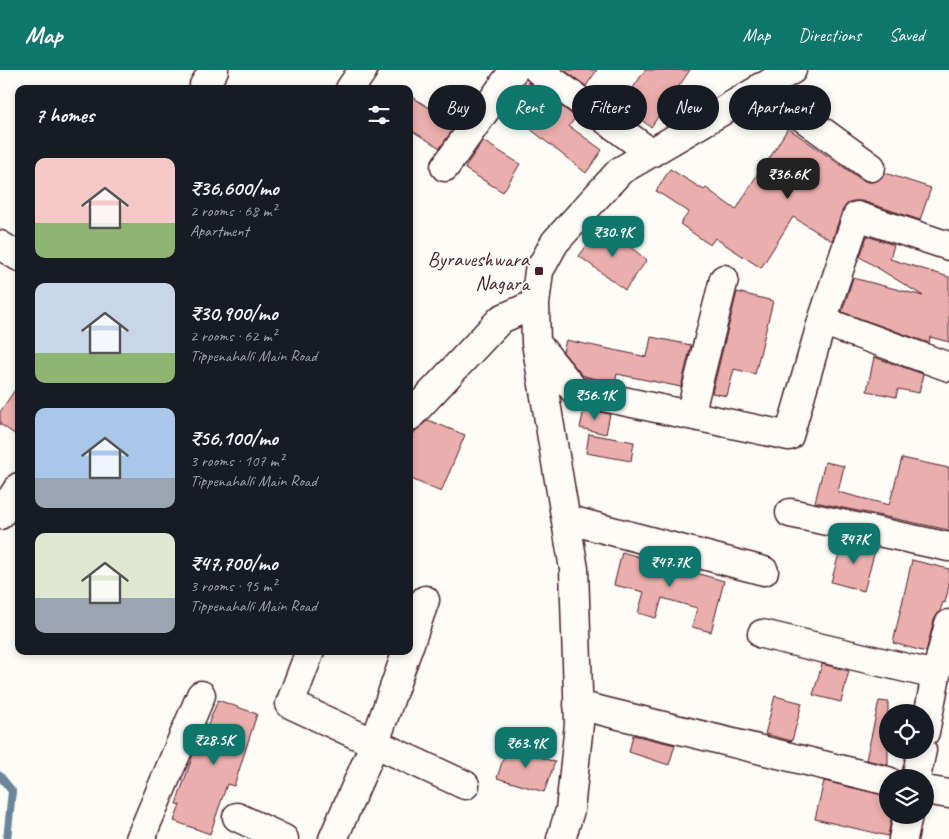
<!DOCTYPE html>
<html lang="en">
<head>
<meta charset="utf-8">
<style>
	:root { --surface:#171b24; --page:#242831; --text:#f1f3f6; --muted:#9ea1a6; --accent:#0f766e }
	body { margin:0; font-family:Caveat,sans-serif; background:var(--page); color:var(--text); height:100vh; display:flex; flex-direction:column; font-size:19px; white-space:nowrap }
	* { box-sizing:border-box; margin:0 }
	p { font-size:16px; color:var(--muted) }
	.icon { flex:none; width:28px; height:28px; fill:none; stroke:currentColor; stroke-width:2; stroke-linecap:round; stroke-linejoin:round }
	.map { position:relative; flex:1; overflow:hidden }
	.drawer { position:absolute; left:15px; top:15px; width:398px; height:570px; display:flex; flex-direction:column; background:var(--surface); border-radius:10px; box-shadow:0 2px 8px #0003 }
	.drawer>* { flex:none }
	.banner { position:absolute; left:428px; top:15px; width:446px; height:45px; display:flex; gap:10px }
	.controls { position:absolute; left:879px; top:634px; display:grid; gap:10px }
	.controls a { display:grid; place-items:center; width:55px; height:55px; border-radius:50%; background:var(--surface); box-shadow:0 2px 8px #0003; font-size:25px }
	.price { position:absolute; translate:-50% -42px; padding:0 11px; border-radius:10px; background:var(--accent); color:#fff; font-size:16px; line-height:32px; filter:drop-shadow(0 1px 2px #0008) }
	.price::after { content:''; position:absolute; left:50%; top:30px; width:15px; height:11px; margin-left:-8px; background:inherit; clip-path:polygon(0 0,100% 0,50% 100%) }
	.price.selected { background:#222; color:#fff }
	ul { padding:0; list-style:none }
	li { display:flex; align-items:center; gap:15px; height:125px; padding:0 20px }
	li span { display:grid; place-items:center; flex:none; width:140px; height:100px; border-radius:10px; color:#555 }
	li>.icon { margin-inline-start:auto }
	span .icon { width:60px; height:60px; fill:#fffc; stroke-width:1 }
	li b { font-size:21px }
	h2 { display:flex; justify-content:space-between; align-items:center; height:60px; padding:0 20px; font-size:21px }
	.pill { padding:0 18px; border-radius:22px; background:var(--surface); box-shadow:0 2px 8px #0003; font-size:18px; line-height:45px }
	.pill.selected { background:var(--accent); color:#fff }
	header { display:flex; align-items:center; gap:30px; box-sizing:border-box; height:70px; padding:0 25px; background:var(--accent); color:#fff }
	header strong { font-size:24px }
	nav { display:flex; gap:28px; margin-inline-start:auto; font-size:18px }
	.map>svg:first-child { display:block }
</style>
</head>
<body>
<header>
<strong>Map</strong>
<nav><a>Map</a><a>Directions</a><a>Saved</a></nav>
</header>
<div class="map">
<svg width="949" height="769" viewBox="0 0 949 769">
	<rect width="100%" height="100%" fill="#fdfcf7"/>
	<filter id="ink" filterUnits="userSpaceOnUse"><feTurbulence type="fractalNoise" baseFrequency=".02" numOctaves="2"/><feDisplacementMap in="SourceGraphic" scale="10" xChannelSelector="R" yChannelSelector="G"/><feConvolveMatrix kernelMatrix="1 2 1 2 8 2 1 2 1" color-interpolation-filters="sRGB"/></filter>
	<g filter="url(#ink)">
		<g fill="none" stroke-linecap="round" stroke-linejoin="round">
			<path stroke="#6b8698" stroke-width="8" d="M0,706l12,15 -5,48"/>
		</g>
		<path fill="#eaaeac" stroke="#4a1f2b" d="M564,0h33l-11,16z
			M645,0h45l-39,57 -30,-21z
			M528,12l48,35 -7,9 33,24 -16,23 -80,-63z
			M409,25l47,30 -16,23 -31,-19z
			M788,58l74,52 7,2 8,-1 8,-8 46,15 -11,32 -58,-19h-9l-7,4 -4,6 -10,30 -39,-24 -32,51 -46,-30 -5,7 -30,-21 9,-12 -33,-21 14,-22 34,21 2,-2 30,22 28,-47 2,1z
			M483,71l37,23 -17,28 -38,-23 2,-5z
			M602,155l45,35 -22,30 -46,-34z
			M867,166l27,9 -4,14 59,18v65l-19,-5 -1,6 -87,-31 11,-34 70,18 -63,-39z
			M737,222l36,9 -18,73 -21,-5 -7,27 -15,-3z
			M651,267l40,8 -10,42 -64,-13 -2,9 -24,-5 -9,-3 -19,-23 3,-12 81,17z
			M874,287l49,17 -4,19 -21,-4 -2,8 -29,-6z
			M19,314v53l-19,-13v-12z
			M584,339l26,5 -4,20 -26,-6z
			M428,350l37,15 -24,57 -32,-14v-32l6,-15z
			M589,364l45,8 -3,19 -45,-8z
			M902,388l47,10v62l-134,-28 10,-40 19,4 -6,26 51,13z
			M843,470l33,7 -12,44 -33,-9z
			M622,482l102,29 -13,51 -19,-5 5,-19 -35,-10 -6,20 -18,-5 6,-21 -30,-7z
			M912,490l37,9v17l-4,17 -2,-1 -3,9 -6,9 -8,32 -33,-9z
			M822,594l27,7 -8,31 -28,-7z
			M775,626l27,7 -10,38 -27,-7z
			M218,630l39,14 -23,72 -7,-2 -17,50 -36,-13 6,-16 -4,-1 18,-52 11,-26 2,1z
			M879,631l9,1v63l-22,-5z
			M633,665l42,10 -6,20 -40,-13z
			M507,676l48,16 -11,30 -47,-14z
			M824,711l64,15v19h4l-4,21 -73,-17z"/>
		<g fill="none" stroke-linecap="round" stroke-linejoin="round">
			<defs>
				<path id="minor" d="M538,0l113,83
					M204,15l10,-15
					M761,17l110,80
					M350,19l13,-19
					M445,97l69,-97
					M0,175l19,12
					M822,251l127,46
					M537,274l38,47 214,45 33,-115 35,-105 92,30
					M690,345l34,-136
					M409,347l92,-98 34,-15
					M790,443l159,34
					M0,445l19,-28
					M566,449l198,52
					M762,564l174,41
					M409,576l16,-46
					M310,581l-20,53 175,81
					M578,635l310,76
					M925,662l11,-57 13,-51
					M916,708l6,-28
					M925,720l24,4
					M237,747l47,22
					M140,769l61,-144
					M333,769l41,-94 33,-94
					M561,769l9,-29 9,-86 -5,-155 -38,-226 -1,-39 4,-33 16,-29 65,-71 172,-101
					M903,769l5,-24"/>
			</defs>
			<use href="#minor" stroke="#4a1f2b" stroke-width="31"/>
			<use href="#minor" stroke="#fdfcf7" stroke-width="28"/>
		</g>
	</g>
	<rect fill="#4a1f2b" stroke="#fdfcf7" stroke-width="2" x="534" y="196" width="10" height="10" rx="2.5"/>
	<g text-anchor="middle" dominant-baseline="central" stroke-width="4" stroke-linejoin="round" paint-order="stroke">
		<g font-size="21" fill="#4a1f2b" stroke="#fdfcf7" text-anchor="end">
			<text x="529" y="189">Byraveshwara<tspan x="529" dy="24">Nagara</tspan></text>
		</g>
	</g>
</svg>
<div class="controls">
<a><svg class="icon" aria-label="locate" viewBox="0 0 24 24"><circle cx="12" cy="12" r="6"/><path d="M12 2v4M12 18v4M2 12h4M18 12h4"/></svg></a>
<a><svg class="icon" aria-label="layers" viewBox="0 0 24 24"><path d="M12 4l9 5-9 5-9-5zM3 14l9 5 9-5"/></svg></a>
</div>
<b class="price selected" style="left:788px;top:130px">₹36.6K</b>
<b class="price" style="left:613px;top:188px">₹30.9K</b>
<b class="price" style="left:595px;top:351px">₹56.1K</b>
<b class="price" style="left:854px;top:495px">₹47K</b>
<b class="price" style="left:670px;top:518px">₹47.7K</b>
<b class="price" style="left:214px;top:696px">₹28.5K</b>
<b class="price" style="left:526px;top:699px">₹63.9K</b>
<div class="banner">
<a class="pill">Buy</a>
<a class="pill selected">Rent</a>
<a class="pill">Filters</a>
<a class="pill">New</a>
<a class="pill">Apartment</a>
</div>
<section class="drawer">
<h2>7 homes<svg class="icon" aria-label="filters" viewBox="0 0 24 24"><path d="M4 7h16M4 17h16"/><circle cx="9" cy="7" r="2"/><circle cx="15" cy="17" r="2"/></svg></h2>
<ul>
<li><span style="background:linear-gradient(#f6c9c9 65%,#8fb573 0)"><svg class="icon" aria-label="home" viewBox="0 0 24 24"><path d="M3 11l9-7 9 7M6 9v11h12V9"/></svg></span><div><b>₹36,600/mo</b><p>2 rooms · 68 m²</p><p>Apartment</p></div></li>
<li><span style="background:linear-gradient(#c9d6e8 70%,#8fb573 0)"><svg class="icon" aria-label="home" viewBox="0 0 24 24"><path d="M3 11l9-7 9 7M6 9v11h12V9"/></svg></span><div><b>₹30,900/mo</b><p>2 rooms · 62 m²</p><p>Tippenahalli Main Road</p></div></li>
<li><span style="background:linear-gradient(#a9c7e8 70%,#9aa5b1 0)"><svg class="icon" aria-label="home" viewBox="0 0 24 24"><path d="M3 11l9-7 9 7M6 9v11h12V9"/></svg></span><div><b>₹56,100/mo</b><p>3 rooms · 107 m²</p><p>Tippenahalli Main Road</p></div></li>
<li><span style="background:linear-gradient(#dfe7d0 65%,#9aa5b1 0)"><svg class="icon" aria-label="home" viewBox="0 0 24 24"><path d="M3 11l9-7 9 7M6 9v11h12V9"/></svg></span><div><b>₹47,700/mo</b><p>3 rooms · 95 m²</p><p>Tippenahalli Main Road</p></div></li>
</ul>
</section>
</div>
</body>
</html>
